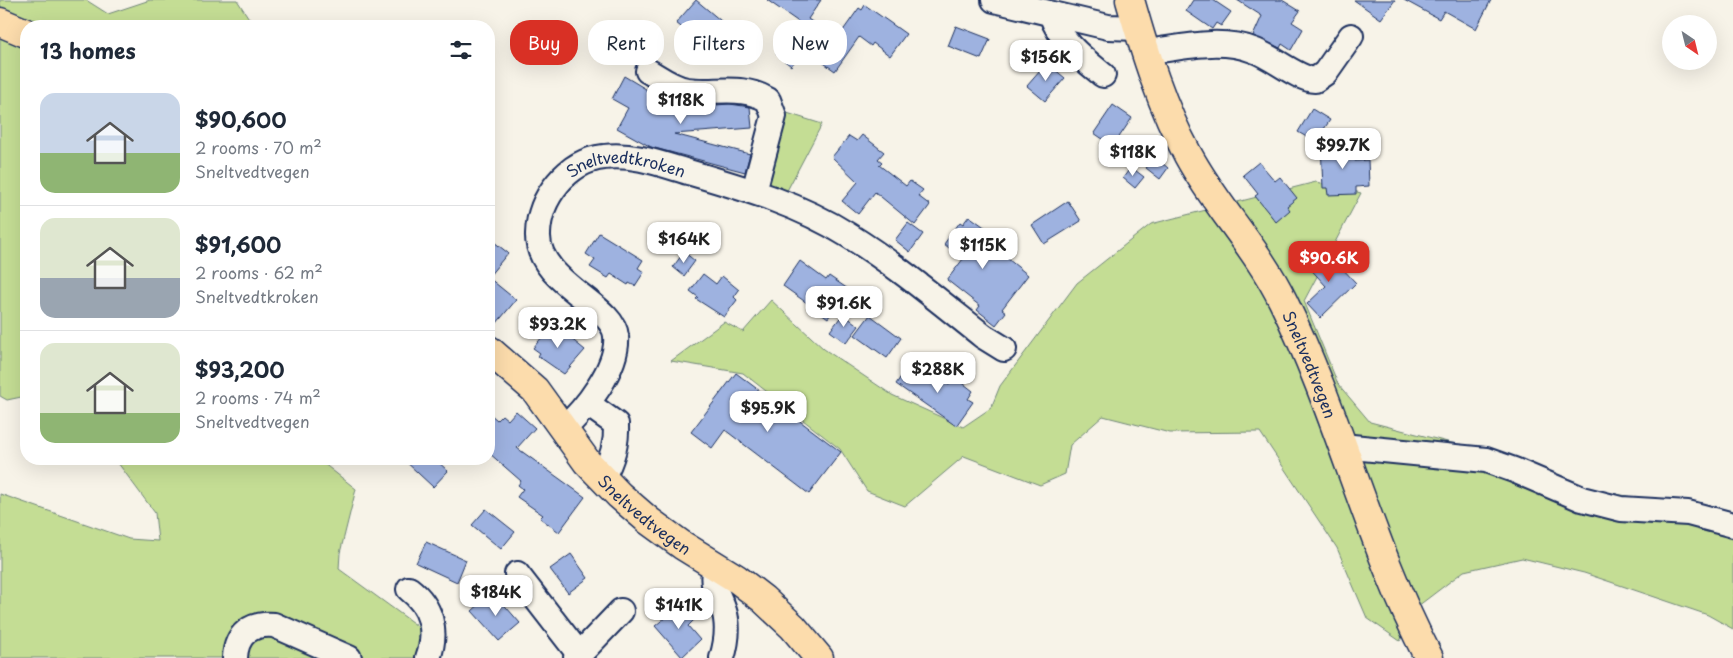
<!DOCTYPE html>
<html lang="en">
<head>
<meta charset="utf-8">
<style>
	:root { --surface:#fff; --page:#f6f6f7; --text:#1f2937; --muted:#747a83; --line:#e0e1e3; --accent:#d93025 }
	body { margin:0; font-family:"Playpen Sans",sans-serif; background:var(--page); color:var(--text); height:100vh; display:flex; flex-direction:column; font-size:19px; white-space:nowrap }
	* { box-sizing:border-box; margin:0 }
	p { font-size:16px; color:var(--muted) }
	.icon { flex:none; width:28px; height:28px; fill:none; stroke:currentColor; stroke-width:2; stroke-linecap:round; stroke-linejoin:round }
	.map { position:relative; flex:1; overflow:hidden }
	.details { position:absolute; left:20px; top:20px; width:475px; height:445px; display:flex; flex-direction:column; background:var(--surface); border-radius:20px; box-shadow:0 5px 20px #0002 }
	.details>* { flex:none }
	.top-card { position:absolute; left:510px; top:20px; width:475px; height:45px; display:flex; gap:10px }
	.needle { width:32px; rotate:145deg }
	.fabs { position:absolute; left:1662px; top:15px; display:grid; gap:10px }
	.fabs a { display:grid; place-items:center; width:55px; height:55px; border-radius:50%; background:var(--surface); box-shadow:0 5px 20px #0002; font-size:25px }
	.price { position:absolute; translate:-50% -42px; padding:0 11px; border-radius:10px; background:#fff; color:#222; font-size:16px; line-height:32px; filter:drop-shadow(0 1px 2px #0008) }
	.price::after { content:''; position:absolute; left:50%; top:30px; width:15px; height:11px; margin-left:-8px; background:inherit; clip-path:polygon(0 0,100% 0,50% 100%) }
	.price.on { background:var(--accent); color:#fff }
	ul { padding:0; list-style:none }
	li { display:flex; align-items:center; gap:15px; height:125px; padding:0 20px }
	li+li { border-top:1px solid var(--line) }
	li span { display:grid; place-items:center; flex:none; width:140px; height:100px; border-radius:15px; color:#555 }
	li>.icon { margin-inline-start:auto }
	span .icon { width:60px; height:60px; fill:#fffc; stroke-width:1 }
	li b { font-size:21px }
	h2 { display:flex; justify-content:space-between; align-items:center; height:60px; padding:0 20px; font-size:21px }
	.tag { padding:0 18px; border-radius:20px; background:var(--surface); box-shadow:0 5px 20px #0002; font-size:18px; line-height:45px }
	.tag.on { background:var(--accent); color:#fff }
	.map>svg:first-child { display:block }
</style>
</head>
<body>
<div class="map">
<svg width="1733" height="658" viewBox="0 0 1733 658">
	<rect width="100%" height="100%" fill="#f7f3e8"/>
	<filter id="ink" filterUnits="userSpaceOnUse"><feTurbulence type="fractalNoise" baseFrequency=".02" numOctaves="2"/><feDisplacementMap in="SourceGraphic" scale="10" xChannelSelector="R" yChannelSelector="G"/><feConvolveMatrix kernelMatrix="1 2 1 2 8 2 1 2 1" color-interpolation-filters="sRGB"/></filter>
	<g filter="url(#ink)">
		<path fill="#c4dd94" stroke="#708679" d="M0,0h86l22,14 42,-14h87l17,26h-228v370l-19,4 -7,-4z
			M787,113l35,11 -42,80 -21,-33 6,-46z
			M1316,182l45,11 -57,108 34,83 32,38 136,35 68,29 159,30v113l-25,-14 -124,-42 -62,-15 -58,13 -46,35 -18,35 -33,-23 -30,-70 -77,-116 -90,1 -67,-17 -33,29 -5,29 -25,11 -76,-29 -59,50 -38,-15 -27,-42 -97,-76 -72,-12 53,-39 19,10 28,-32 53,49 68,46 71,32 28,-19 9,-22 77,-103 74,-59z
			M115,459h203l38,30 -16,64 -1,16 92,67 -10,22h-421v-164l129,45 29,2 -3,-28z"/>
		<path fill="#9eb2e0" stroke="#1b2f5e" d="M696,0l31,26 -17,19 -17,-15 -3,4 -14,-11z
			M767,0h54l-13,19 29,20 22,-31 3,2 3,-5 41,29 -16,22 -17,-13 -2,3 -12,-9 -24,34 -31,-22 -13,17 -15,-12 24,-31z
			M1193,0h20l18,12 -10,14 -5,-3 -4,6 -26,-18z
			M1237,0h45l18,11 -8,11 11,7 -12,21 -9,-6 -2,4 -27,-12 9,-20z
			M1354,0h41l-14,19z
			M1404,0h87l-15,29 -32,-18 -5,8z
			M956,26l34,13 -9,20 -33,-13z
			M1047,63l18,15 -20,23 -18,-15z
			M624,76l47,28 2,-4 28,6 29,-2 20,3 2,21 -78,6 76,20 -5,18 -94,-25 -34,-19 11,-20 -16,-9z
			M1113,105l19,13 -19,28 -19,-13z
			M1312,109l18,11 -12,18 -8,1 -12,-7z
			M862,135l22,17 -6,7 4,3 -3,3 27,21 4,-5 13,9 -5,6 12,9 -15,20 -40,-33 -17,22 -16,-13 16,-19 -26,-25 17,-21 8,5z
			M1354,144l1,17 13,-1 1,26 -13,1v7l-28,1 -1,-7h-4l-2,-43z
			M1155,157l13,11 -8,11 -14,-11z
			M1259,162l16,19 5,-4 17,21 -10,8 3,4 -14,12 -21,-26 3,-2 -15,-19z
			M1131,167l13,10 -9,11 -12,-10z
			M1068,201l13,20 -37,23 -12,-19z
			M969,216l21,15 -6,9 44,35 -26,34 4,3 -10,13 -19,-15 3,-4 -33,-26 16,-21 -19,-15 16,-22 3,2z
			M908,223l15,11 -13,18 -15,-12z
			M599,233l44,27 -5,8 6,4 -9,14 -6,-3 -1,2 -17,-11 -3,4 -18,-11 5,-7 -9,-6z
			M489,238l19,15 -19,23z
			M1324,249l32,34 -36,35 -13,-14 19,-18 -19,-21z
			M684,252l11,9 -11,15 -11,-9z
			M800,261l26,19 3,-4 19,13 -20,29 -45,-32z
			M703,274l13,10 6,-8 17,14 -5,7 3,3 -13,17 -28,-18 2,-2 -8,-6z
			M489,278l27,22 -20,24 -7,-7z
			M843,314l16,12 -13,17 -16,-12z
			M870,315l31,23 -14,20 -32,-23z
			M553,324l32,26 -21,24 -26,-18 2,-3 -7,-5z
			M909,365l19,12 3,-5 18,13 6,-8 18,14 -5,8 5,3 -17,24 -60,-42z
			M736,373l105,79 -32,42 -84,-64 -13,18 -21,-16z
			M516,411l19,17 -18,20 68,49 -26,35 -19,-14 3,-3 -26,-18 6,-8 -5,-4 3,-4 -32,-28v-40l8,7 5,-5 6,5z
			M403,459h32l13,12 -15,16z
			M486,509l29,23 -14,17 -29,-24z
			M426,542l40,18 -9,22 -41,-19z
			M571,554l17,24 -20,15 -18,-24z
			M493,592l27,31 -21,18 -27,-30z
			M683,603l13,15 -8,8 12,14 -18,17 -27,-31z"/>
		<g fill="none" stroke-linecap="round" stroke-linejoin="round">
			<defs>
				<g id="minor">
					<path d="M994,0l114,27 30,1"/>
					<path d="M1051,14c10,28 30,43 52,61"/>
					<path d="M1146,52c34,-4 73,-15 107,-2 19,6 44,29 62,30l10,-7 26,-37"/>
					<path d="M648,71c12,7 25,17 39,19 28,4 55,-6 81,10l6,16 -20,75"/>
					<path d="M588,404l28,20c1,20 -4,37 -14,54"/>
					<path id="s1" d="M563,429c22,-19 56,-62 53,-93 -2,-31 -80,-54 -78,-102 1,-36 29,-73 66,-77 28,-4 57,7 84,15 55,16 111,32 160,63 47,29 91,66 135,101l21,13"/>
					<path d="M1342,446l144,14 28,10 68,29 39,10 67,4 45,12"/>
					<path d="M716,566c-9,20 8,35 10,53 2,13 0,26 -4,39"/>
					<path d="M517,574l62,80"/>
					<path d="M409,589c22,17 29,42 19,69"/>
					<path d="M235,658c1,-24 16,-35 39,-33l75,33"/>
					<path d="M576,658l45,-47"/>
				</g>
				<g id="major">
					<path id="s2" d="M1130,0c15,53 32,107 58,155 28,52 70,94 95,146 57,116 86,243 146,357"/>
					<path d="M0,22l26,11"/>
					<path id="s3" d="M489,350l46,40 52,72 32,33 30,26 33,24 55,34 26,20 30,28 26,31"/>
				</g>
			</defs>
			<use href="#minor" stroke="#1b2f5e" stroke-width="28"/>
			<use href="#major" stroke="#1b2f5e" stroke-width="31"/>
			<use href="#minor" stroke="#f7f3e8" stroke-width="24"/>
			<use href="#major" stroke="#fcdcac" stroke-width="28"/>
		</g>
	</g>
	<g text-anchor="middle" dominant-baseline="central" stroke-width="4" stroke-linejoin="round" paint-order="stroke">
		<g font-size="16" fill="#1b2f5e" stroke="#f7f3e8">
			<text stroke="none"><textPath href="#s1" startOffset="374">Sneltvedtkroken</textPath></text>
			<text stroke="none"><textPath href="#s2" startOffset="409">Sneltvedtvegen</textPath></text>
			<text stroke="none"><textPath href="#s3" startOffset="228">Sneltvedtvegen</textPath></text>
		</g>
	</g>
</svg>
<div class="fabs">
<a><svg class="needle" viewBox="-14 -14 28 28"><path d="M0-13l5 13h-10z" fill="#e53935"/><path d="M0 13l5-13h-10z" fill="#747a83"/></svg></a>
</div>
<b class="price" style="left:1046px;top:82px">$156K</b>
<b class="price" style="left:681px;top:125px">$118K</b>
<b class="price" style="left:1343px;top:170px">$99.7K</b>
<b class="price" style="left:1133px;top:177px">$118K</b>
<b class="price" style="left:684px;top:264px">$164K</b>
<b class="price" style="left:983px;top:270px">$115K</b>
<b class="price on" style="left:1329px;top:283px">$90.6K</b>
<b class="price" style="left:844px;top:328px">$91.6K</b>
<b class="price" style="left:558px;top:349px">$93.2K</b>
<b class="price" style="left:938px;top:394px">$288K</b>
<b class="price" style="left:768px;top:433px">$95.9K</b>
<b class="price" style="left:496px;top:617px">$184K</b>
<b class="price" style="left:679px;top:630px">$141K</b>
<div class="top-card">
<a class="tag on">Buy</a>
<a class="tag">Rent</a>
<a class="tag">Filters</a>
<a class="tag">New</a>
</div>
<section class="details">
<h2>13 homes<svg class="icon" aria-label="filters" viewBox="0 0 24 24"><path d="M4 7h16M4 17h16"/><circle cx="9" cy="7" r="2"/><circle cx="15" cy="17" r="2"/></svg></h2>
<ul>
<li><span style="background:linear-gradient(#c9d6e8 60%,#8fb573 0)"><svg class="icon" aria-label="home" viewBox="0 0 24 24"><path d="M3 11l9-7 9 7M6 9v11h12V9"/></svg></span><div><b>$90,600</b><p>2 rooms · 70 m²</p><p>Sneltvedtvegen</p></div></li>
<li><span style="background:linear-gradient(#dfe7d0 60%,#9aa5b1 0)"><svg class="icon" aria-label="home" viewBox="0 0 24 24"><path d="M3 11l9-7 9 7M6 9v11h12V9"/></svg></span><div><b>$91,600</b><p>2 rooms · 62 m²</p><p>Sneltvedtkroken</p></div></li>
<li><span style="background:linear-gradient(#dfe7d0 70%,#8fb573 0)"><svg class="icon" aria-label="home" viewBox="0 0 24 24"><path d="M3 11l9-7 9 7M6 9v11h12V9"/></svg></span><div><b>$93,200</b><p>2 rooms · 74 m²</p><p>Sneltvedtvegen</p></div></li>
</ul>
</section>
</div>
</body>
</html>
